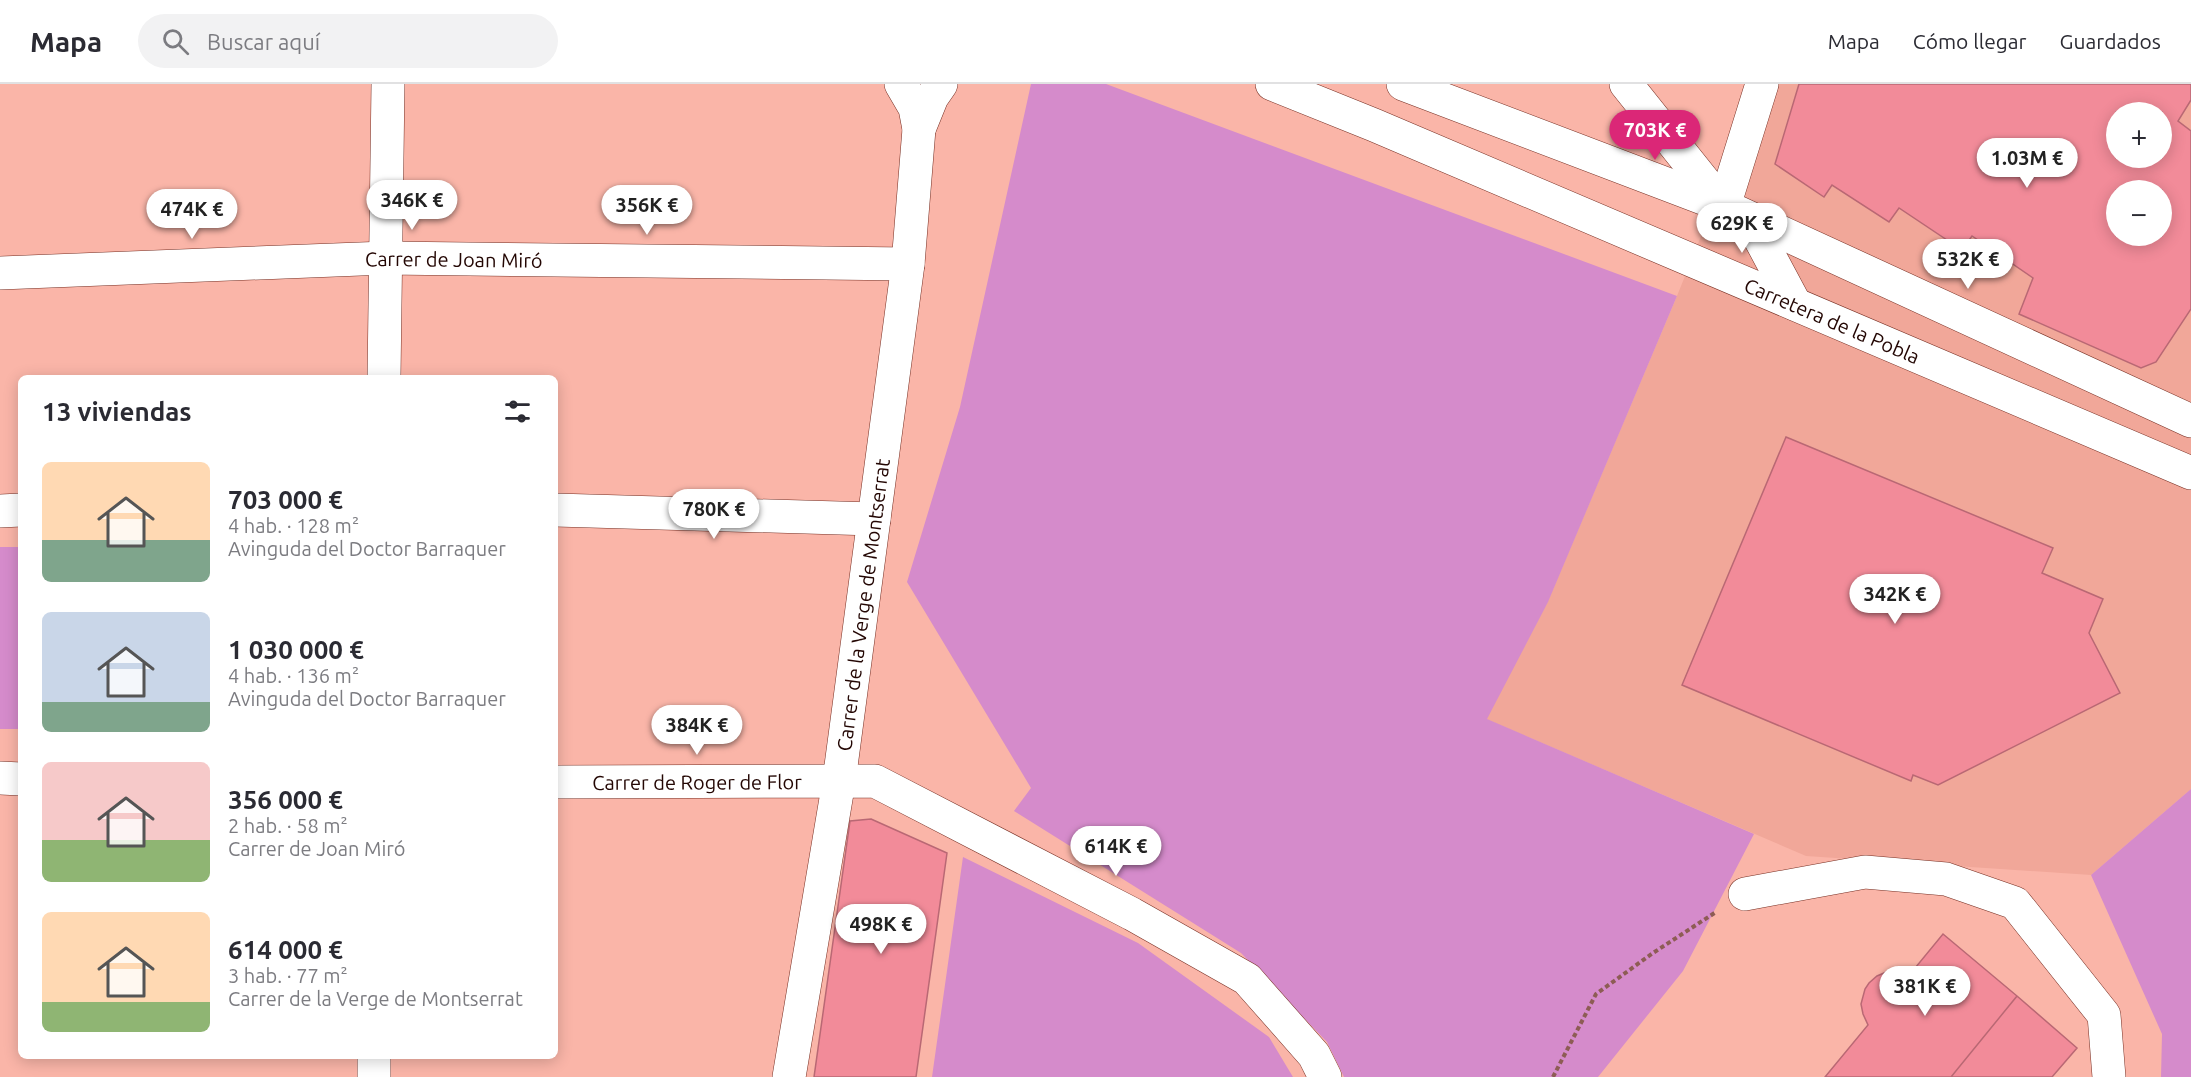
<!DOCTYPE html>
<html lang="es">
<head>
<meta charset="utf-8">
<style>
	:root { --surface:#fff; --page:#f2f2f3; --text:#2b2b33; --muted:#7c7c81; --line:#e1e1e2; --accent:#db2777 }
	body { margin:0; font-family:Ubuntu,sans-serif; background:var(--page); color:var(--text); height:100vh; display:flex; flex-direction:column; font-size:22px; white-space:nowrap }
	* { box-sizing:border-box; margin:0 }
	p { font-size:20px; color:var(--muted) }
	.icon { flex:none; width:33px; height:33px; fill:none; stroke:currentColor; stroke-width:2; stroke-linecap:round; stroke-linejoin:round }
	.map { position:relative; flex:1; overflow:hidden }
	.panel { position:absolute; left:18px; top:291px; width:540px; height:684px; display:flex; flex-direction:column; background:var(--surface); border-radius:9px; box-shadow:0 3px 15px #0003 }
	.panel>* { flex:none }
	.buttons { position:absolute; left:2106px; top:18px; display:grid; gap:12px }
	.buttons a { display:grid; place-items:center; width:66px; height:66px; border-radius:50%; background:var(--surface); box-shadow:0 3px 15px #0003; font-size:30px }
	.price { position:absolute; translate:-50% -51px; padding:0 14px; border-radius:21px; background:#fff; color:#222; font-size:20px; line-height:39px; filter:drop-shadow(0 2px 3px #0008) }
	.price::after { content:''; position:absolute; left:50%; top:36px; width:18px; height:14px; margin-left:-9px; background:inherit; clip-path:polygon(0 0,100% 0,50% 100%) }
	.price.on { background:var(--accent); color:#fff }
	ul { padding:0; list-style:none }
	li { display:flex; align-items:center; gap:18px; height:150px; padding:0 24px }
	li span { display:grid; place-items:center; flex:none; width:168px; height:120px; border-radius:9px; color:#555 }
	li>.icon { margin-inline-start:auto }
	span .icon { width:72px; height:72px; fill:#fffc; stroke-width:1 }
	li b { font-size:26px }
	h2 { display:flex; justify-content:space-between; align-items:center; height:72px; padding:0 24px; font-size:26px }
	header { display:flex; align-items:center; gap:36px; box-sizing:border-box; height:84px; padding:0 30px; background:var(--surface); border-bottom:2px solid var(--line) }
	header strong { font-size:28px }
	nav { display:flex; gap:33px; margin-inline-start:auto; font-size:21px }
	.search { width:420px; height:54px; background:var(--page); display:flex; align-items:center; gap:15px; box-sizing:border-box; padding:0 21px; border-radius:33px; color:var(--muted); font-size:22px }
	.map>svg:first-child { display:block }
</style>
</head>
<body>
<header>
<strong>Mapa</strong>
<div class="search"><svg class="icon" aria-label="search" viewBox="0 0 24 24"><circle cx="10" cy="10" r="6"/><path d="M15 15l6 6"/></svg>Buscar aquí</div>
<nav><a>Mapa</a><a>Cómo llegar</a><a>Guardados</a></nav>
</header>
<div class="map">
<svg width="2191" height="993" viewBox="0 0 2191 993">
	<rect width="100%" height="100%" fill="#fab5a8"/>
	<path fill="#f1a799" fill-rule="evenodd" d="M1762,0h429v705l-100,86 -285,-19 -320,-137 62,-118 129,-305zM2116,28h46v46h-46zM2116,106h46v46h-46z"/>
	<path fill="#d58bcb" d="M1031,0h75l571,212 -129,306 -61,117 267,115 -71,137 -85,106h-254l-17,-35 -86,-89 -227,-142 17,-23 -124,-206 53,-175z
		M0,463h21v182h-21z
		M2191,705v288h-30l1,-43 -71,-159z
		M963,773l175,86 131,94 24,40h-361z"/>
	<path fill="#f28b99" stroke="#b96874" stroke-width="1.5" fill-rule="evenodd" d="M1799,0h392v16l-13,21 13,10v178l-35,53 -15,6 -122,-54 14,-36 -61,-42 -10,14 -63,-42 -10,14 -57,-37 -8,12 -49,-33zM2116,28h46v46h-46zM2116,106h46v46h-46z
		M1786,353l267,111 -11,25 61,26 -14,34 31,60 -182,92 -25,-10 -2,6 -229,-96z
		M871,735l76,34 -31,224h-102l36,-256z
		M1943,850l74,62 -66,81h-126l43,-52 -5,-11 -2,-10 4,-15 4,-6 8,-7 14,-6 20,3z
		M2017,912l60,52 -25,29h-101z"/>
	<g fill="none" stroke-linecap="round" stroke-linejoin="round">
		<defs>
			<g id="minor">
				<path id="s1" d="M1272,0l102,41 817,348"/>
				<path d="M1403,0l321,122 467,215"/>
				<path d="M1626,0l96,120"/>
				<path d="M919,45l13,-32 9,-13"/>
				<path d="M1724,122l38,-122"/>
				<path d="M1749,134l46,86"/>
				<path id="s2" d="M0,189l386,-15 522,6"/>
				<path d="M384,294l4,-294"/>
				<path d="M555,426l319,9"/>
				<path d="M0,427l21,-1"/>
				<path d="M0,694l21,1"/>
				<path id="s3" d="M555,698l320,-1 257,133 115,65 67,76 11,22"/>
				<path d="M1745,810l120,-22 81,7 69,24 89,112 5,62"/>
				<path d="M374,993v-21"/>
				<path id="s4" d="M789,993l50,-296 69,-517 11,-135 -4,-21 -14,-24"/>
			</g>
		</defs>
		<use href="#minor" stroke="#772f23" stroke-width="34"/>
		<path stroke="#8d5c54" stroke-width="4" stroke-dasharray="4.5 3" stroke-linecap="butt" d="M1553,993l43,-83 57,-41 63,-41"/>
		<use href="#minor" stroke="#fff" stroke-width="33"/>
	</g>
	<g text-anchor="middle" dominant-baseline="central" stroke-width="5" stroke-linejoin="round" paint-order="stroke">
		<g font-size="20" fill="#230603" stroke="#fab5a8">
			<text stroke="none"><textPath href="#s2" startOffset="454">Carrer de Joan Miró</textPath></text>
			<text stroke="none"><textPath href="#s1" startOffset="608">Carretera de la Pobla</textPath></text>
			<text stroke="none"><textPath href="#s4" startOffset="478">Carrer de la Verge de Montserrat</textPath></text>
			<text stroke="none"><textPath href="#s3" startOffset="142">Carrer de Roger de Flor</textPath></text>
		</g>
	</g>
</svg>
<div class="buttons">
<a>+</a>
<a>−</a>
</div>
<b class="price on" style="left:1655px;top:77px">703K €</b>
<b class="price" style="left:2027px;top:105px">1.03M €</b>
<b class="price" style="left:412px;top:147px">346K €</b>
<b class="price" style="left:647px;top:152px">356K €</b>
<b class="price" style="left:192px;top:156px">474K €</b>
<b class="price" style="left:1742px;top:170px">629K €</b>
<b class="price" style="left:1968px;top:206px">532K €</b>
<b class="price" style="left:714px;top:456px">780K €</b>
<b class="price" style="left:1895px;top:541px">342K €</b>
<b class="price" style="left:697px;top:672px">384K €</b>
<b class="price" style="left:1116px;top:793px">614K €</b>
<b class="price" style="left:881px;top:871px">498K €</b>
<b class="price" style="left:1925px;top:933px">381K €</b>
<section class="panel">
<h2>13 viviendas<svg class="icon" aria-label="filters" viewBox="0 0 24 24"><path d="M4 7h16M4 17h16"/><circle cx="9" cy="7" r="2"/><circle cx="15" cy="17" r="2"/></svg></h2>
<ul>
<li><span style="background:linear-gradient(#ffd9b3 65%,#7fa58c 0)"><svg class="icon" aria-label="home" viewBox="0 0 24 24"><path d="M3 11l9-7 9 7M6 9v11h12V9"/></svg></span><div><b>703 000 €</b><p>4 hab. · 128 m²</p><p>Avinguda del Doctor Barraquer</p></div></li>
<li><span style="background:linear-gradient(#c9d6e8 75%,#7fa58c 0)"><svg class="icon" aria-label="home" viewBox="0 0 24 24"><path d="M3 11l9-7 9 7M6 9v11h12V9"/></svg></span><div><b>1 030 000 €</b><p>4 hab. · 136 m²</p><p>Avinguda del Doctor Barraquer</p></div></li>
<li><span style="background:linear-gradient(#f6c9c9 65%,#8fb573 0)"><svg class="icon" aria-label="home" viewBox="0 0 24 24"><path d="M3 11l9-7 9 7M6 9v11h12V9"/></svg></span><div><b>356 000 €</b><p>2 hab. · 58 m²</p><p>Carrer de Joan Miró</p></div></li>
<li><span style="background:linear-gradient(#ffd9b3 75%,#8fb573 0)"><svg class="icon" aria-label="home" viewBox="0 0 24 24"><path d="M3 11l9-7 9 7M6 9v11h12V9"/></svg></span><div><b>614 000 €</b><p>3 hab. · 77 m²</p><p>Carrer de la Verge de Montserrat</p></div></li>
</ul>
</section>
</div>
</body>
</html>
